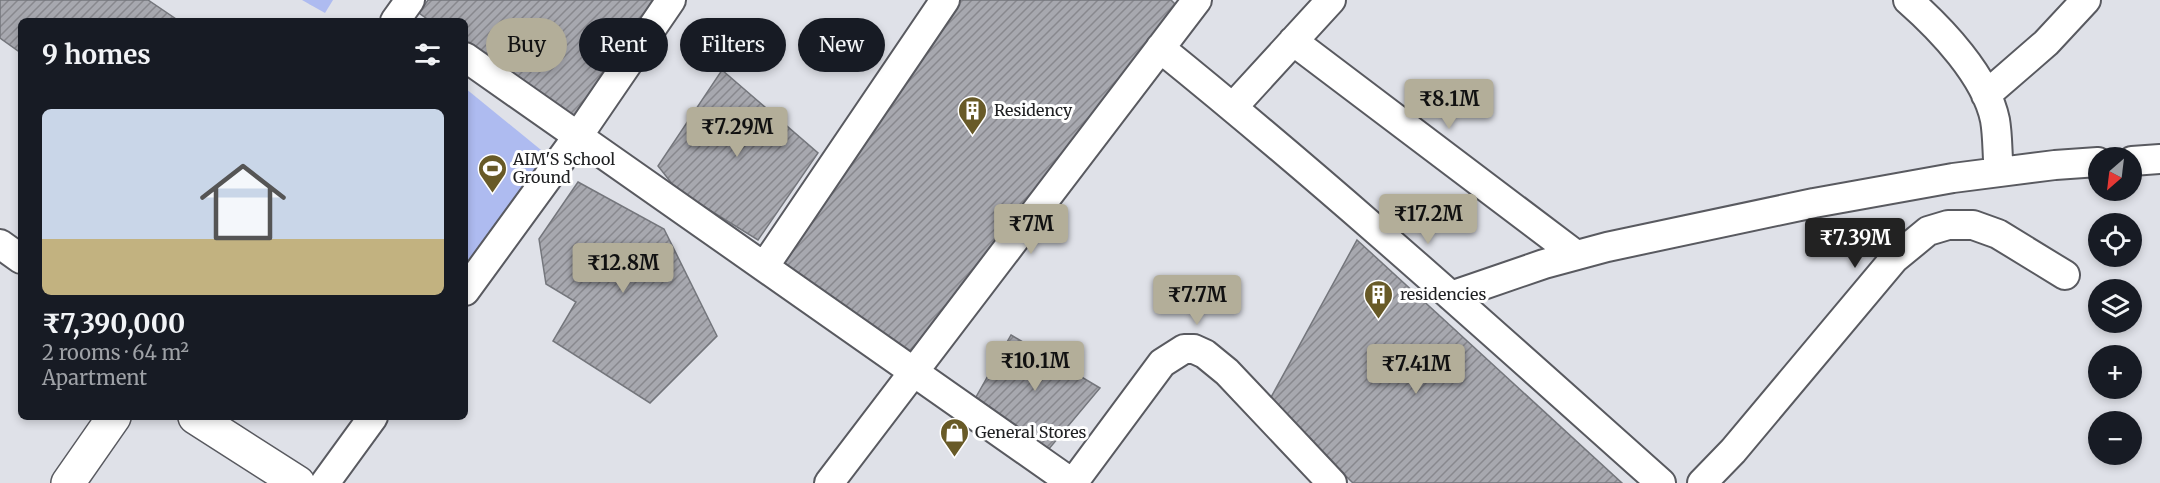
<!DOCTYPE html>
<html lang="en">
<head>
<meta charset="utf-8">
<style>
	:root { --surface:#171b24; --page:#242831; --text:#f1f3f6; --muted:#9ea1a6; --accent:#b3ae99 }
	body { margin:0; font-family:Merriweather,serif; background:var(--page); color:var(--text); height:100vh; display:flex; flex-direction:column; font-size:22px; white-space:nowrap }
	* { box-sizing:border-box; margin:0 }
	p { font-size:20px; color:var(--muted) }
	.icon { flex:none; width:33px; height:33px; fill:none; stroke:currentColor; stroke-width:2; stroke-linecap:round; stroke-linejoin:round }
	.map { position:relative; flex:1; overflow:hidden }
	.sheet { position:absolute; left:18px; top:18px; width:450px; height:402px; display:flex; flex-direction:column; background:var(--surface); border-radius:9px; box-shadow:0 3px 9px #0003 }
	.sheet>* { flex:none }
	.banner { position:absolute; left:486px; top:18px; width:570px; height:54px; display:flex; gap:12px }
	.needle { width:39px; rotate:208deg }
	.tools { position:absolute; left:2088px; top:147px; display:grid; gap:12px }
	.tools a { display:grid; place-items:center; width:54px; height:54px; border-radius:50%; background:var(--surface); box-shadow:0 3px 9px #0003; font-size:30px }
	.price { position:absolute; translate:-50% -51px; padding:0 14px; border-radius:6px; background:var(--accent); color:#111; font-size:20px; line-height:39px; filter:drop-shadow(0 2px 3px #0008) }
	.price::after { content:''; position:absolute; left:50%; top:36px; width:18px; height:14px; margin-left:-9px; background:inherit; clip-path:polygon(0 0,100% 0,50% 100%) }
	.price.selected { background:#222; color:#fff }
	ul { padding:0; list-style:none }
	li { display:grid; align-content:center; gap:12px; height:318px; padding:0 24px }
	li span { display:grid; place-items:center; height:186px; border-radius:9px; color:#555 }
	li>.icon { margin-inline-start:auto }
	span .icon { width:108px; height:108px; fill:#fffc; stroke-width:1 }
	li b { font-size:26px }
	h2 { display:flex; justify-content:space-between; align-items:center; height:72px; padding:0 24px; font-size:26px }
	.pill { padding:0 21px; border-radius:27px; background:var(--surface); box-shadow:0 3px 9px #0003; font-size:21px; line-height:54px }
	.pill.selected { background:var(--accent); color:#111 }
	.map>svg:first-child { display:block }
</style>
</head>
<body>
<div class="map">
<svg width="2160" height="483" viewBox="0 0 2160 483">
	<defs>
		<pattern id="forest-crowns" width="20" height="18" patternUnits="userSpaceOnUse" patternTransform="scale(1.5)"><rect width="20" height="18" fill="#aebbf0"/><path d="M2 6a3 3 0 1 1 6 0M12 15a3 3 0 1 1 6 0" fill="none" stroke="#95a0ce"/></pattern>
		<pattern id="building-hatch" width="6" height="6" patternUnits="userSpaceOnUse" patternTransform="scale(1.5)"><rect width="6" height="6" fill="#a7a8af"/><path d="M-1 1l2-2M0 6l6-6M5 7l2-2" fill="none" stroke="#88888e"/></pattern>
	</defs>
	<rect width="100%" height="100%" fill="#dfe1e8"/>
	<path fill="url(#forest-crowns)" d="M302,0h31l-8,13z"/>
	<path fill="#aebbf0" d="M465,88l81,66 -56,80 -25,30z"/>
	<path fill="url(#building-hatch)" stroke="#74767c" stroke-width="1.5" d="M0,0h148l31,21h-158v32l-21,-15z
		M428,0h233l-84,120 -112,-76v-23h-35l-11,-8z
		M956,0h215l6,6 -264,349 -134,-91z
		M722,70l96,83 -60,87 -81,-50 -19,-24z
		M578,182l86,47 53,107 -67,67 -97,-62 23,-39 -30,-18 -7,-45z
		M1357,240l265,243h-269l-84,-82z
		M1011,335l89,53 -52,62 -72,-53z"/>
	<g fill="none" stroke-linecap="round" stroke-linejoin="round">
		<defs>
			<path id="minor" d="M1908,0c33,29 78,76 87,120 3,17 2,35 4,52
				M395,21l15,-21
				M1293,41l283,214
				M1160,48c172,139 336,288 501,435
				M465,57l607,426
				M1986,95l60,-52 40,-43
				M1233,107l98,-107
				M2132,161l28,-2
				M0,244l21,15
				M764,267l181,-267
				M465,291l113,-155 93,-136
				M1451,296l93,-32 63,-17 207,-44 139,-25 102,-13 43,-3
				M325,483l48,-66
				M829,483l368,-483
				M1073,483l89,-120 22,-14h10l11,5 22,18 105,111
				M1702,483l31,-32 161,-192 34,-28 20,-6h25l25,9 67,41"/>
			<path id="tertiary" d="M195,417l103,66
				M68,483l46,-66"/>
		</defs>
		<use href="#minor" stroke="#595a60" stroke-width="32"/>
		<use href="#tertiary" stroke="#595a60" stroke-width="36"/>
		<use href="#minor" stroke="#fff" stroke-width="28"/>
		<use href="#tertiary" stroke="#fff" stroke-width="33"/>
	</g>
	<defs>
		<symbol id="building-pin" viewBox="-11 -11 22 30"><path d="M0 17L-7.5 6A9.5 9.5 0 1 1 7.5 6Z" fill="#685a27" stroke="#fff"/><path d="M-4-6H4V6H1V3H-1V6H-4ZM-2.5-4.3h1.7v1.8h-1.7ZM.8-4.3h1.7v1.8H.8ZM-2.5-1h1.7V.8h-1.7ZM.8-1h1.7V.8H.8Z" fill="#fff"/></symbol>
		<symbol id="stadium-pin" viewBox="-11 -11 22 30"><path d="M0 17L-7.5 6A9.5 9.5 0 1 1 7.5 6Z" fill="#685a27" stroke="#fff"/><path d="M0-5a6.5 5 0 1 0 0 10a6.5 5 0 1 0 0-10ZM-3.5-1.8h7v3.6h-7Z" fill="#fff"/></symbol>
		<symbol id="shop-pin" viewBox="-11 -11 22 30"><path d="M0 17L-7.5 6A9.5 9.5 0 1 1 7.5 6Z" fill="#685a27" stroke="#fff"/><path d="M-5-2.5h2.3a2.7 3.5 0 0 1 5.4 0H5L5.5 6h-11ZM-1.5-2.5h3a1.5 2.3 0 0 0-3 0Z" fill="#fff"/></symbol>
	</defs>
	<g fill-rule="evenodd">
		<use href="#building-pin" x="956" y="94" width="33" height="45"/>
		<use href="#stadium-pin" x="476" y="152" width="33" height="45"/>
		<use href="#building-pin" x="1362" y="278" width="33" height="45"/>
		<use href="#shop-pin" x="938" y="416" width="33" height="45"/>
	</g>
	<g text-anchor="middle" dominant-baseline="central" stroke-width="6" stroke-linejoin="round" paint-order="stroke">
		<g font-size="16" fill="#202123" stroke="#fff" text-anchor="start">
			<text x="994" y="110">Residency</text>
			<text x="513" y="159">AIM'S School<tspan x="513" dy="18">Ground</tspan></text>
			<text x="1400" y="294">residencies</text>
			<text x="975" y="432">General Stores</text>
		</g>
	</g>
</svg>
<div class="tools">
<a><svg class="needle" viewBox="-14 -14 28 28"><path d="M0-13l5 13h-10z" fill="#e53935"/><path d="M0 13l5-13h-10z" fill="#9ea1a6"/></svg></a>
<a><svg class="icon" aria-label="locate" viewBox="0 0 24 24"><circle cx="12" cy="12" r="6"/><path d="M12 2v4M12 18v4M2 12h4M18 12h4"/></svg></a>
<a><svg class="icon" aria-label="layers" viewBox="0 0 24 24"><path d="M12 4l9 5-9 5-9-5zM3 14l9 5 9-5"/></svg></a>
<a>+</a>
<a>−</a>
</div>
<b class="price" style="left:1449px;top:130px">₹8.1M</b>
<b class="price" style="left:737px;top:158px">₹7.29M</b>
<b class="price" style="left:1428px;top:245px">₹17.2M</b>
<b class="price" style="left:1031px;top:255px">₹7M</b>
<b class="price selected" style="left:1855px;top:269px">₹7.39M</b>
<b class="price" style="left:623px;top:294px">₹12.8M</b>
<b class="price" style="left:1197px;top:326px">₹7.7M</b>
<b class="price" style="left:1035px;top:392px">₹10.1M</b>
<b class="price" style="left:1416px;top:395px">₹7.41M</b>
<div class="banner">
<a class="pill selected">Buy</a>
<a class="pill">Rent</a>
<a class="pill">Filters</a>
<a class="pill">New</a>
</div>
<section class="sheet">
<h2>9 homes<svg class="icon" aria-label="filters" viewBox="0 0 24 24"><path d="M4 7h16M4 17h16"/><circle cx="9" cy="7" r="2"/><circle cx="15" cy="17" r="2"/></svg></h2>
<ul>
<li><span style="background:linear-gradient(#c9d6e8 70%,#c2b280 0)"><svg class="icon" aria-label="home" viewBox="0 0 24 24"><path d="M3 11l9-7 9 7M6 9v11h12V9"/></svg></span><div><b>₹7,390,000</b><p>2 rooms · 64 m²</p><p>Apartment</p></div></li>
</ul>
</section>
</div>
</body>
</html>
